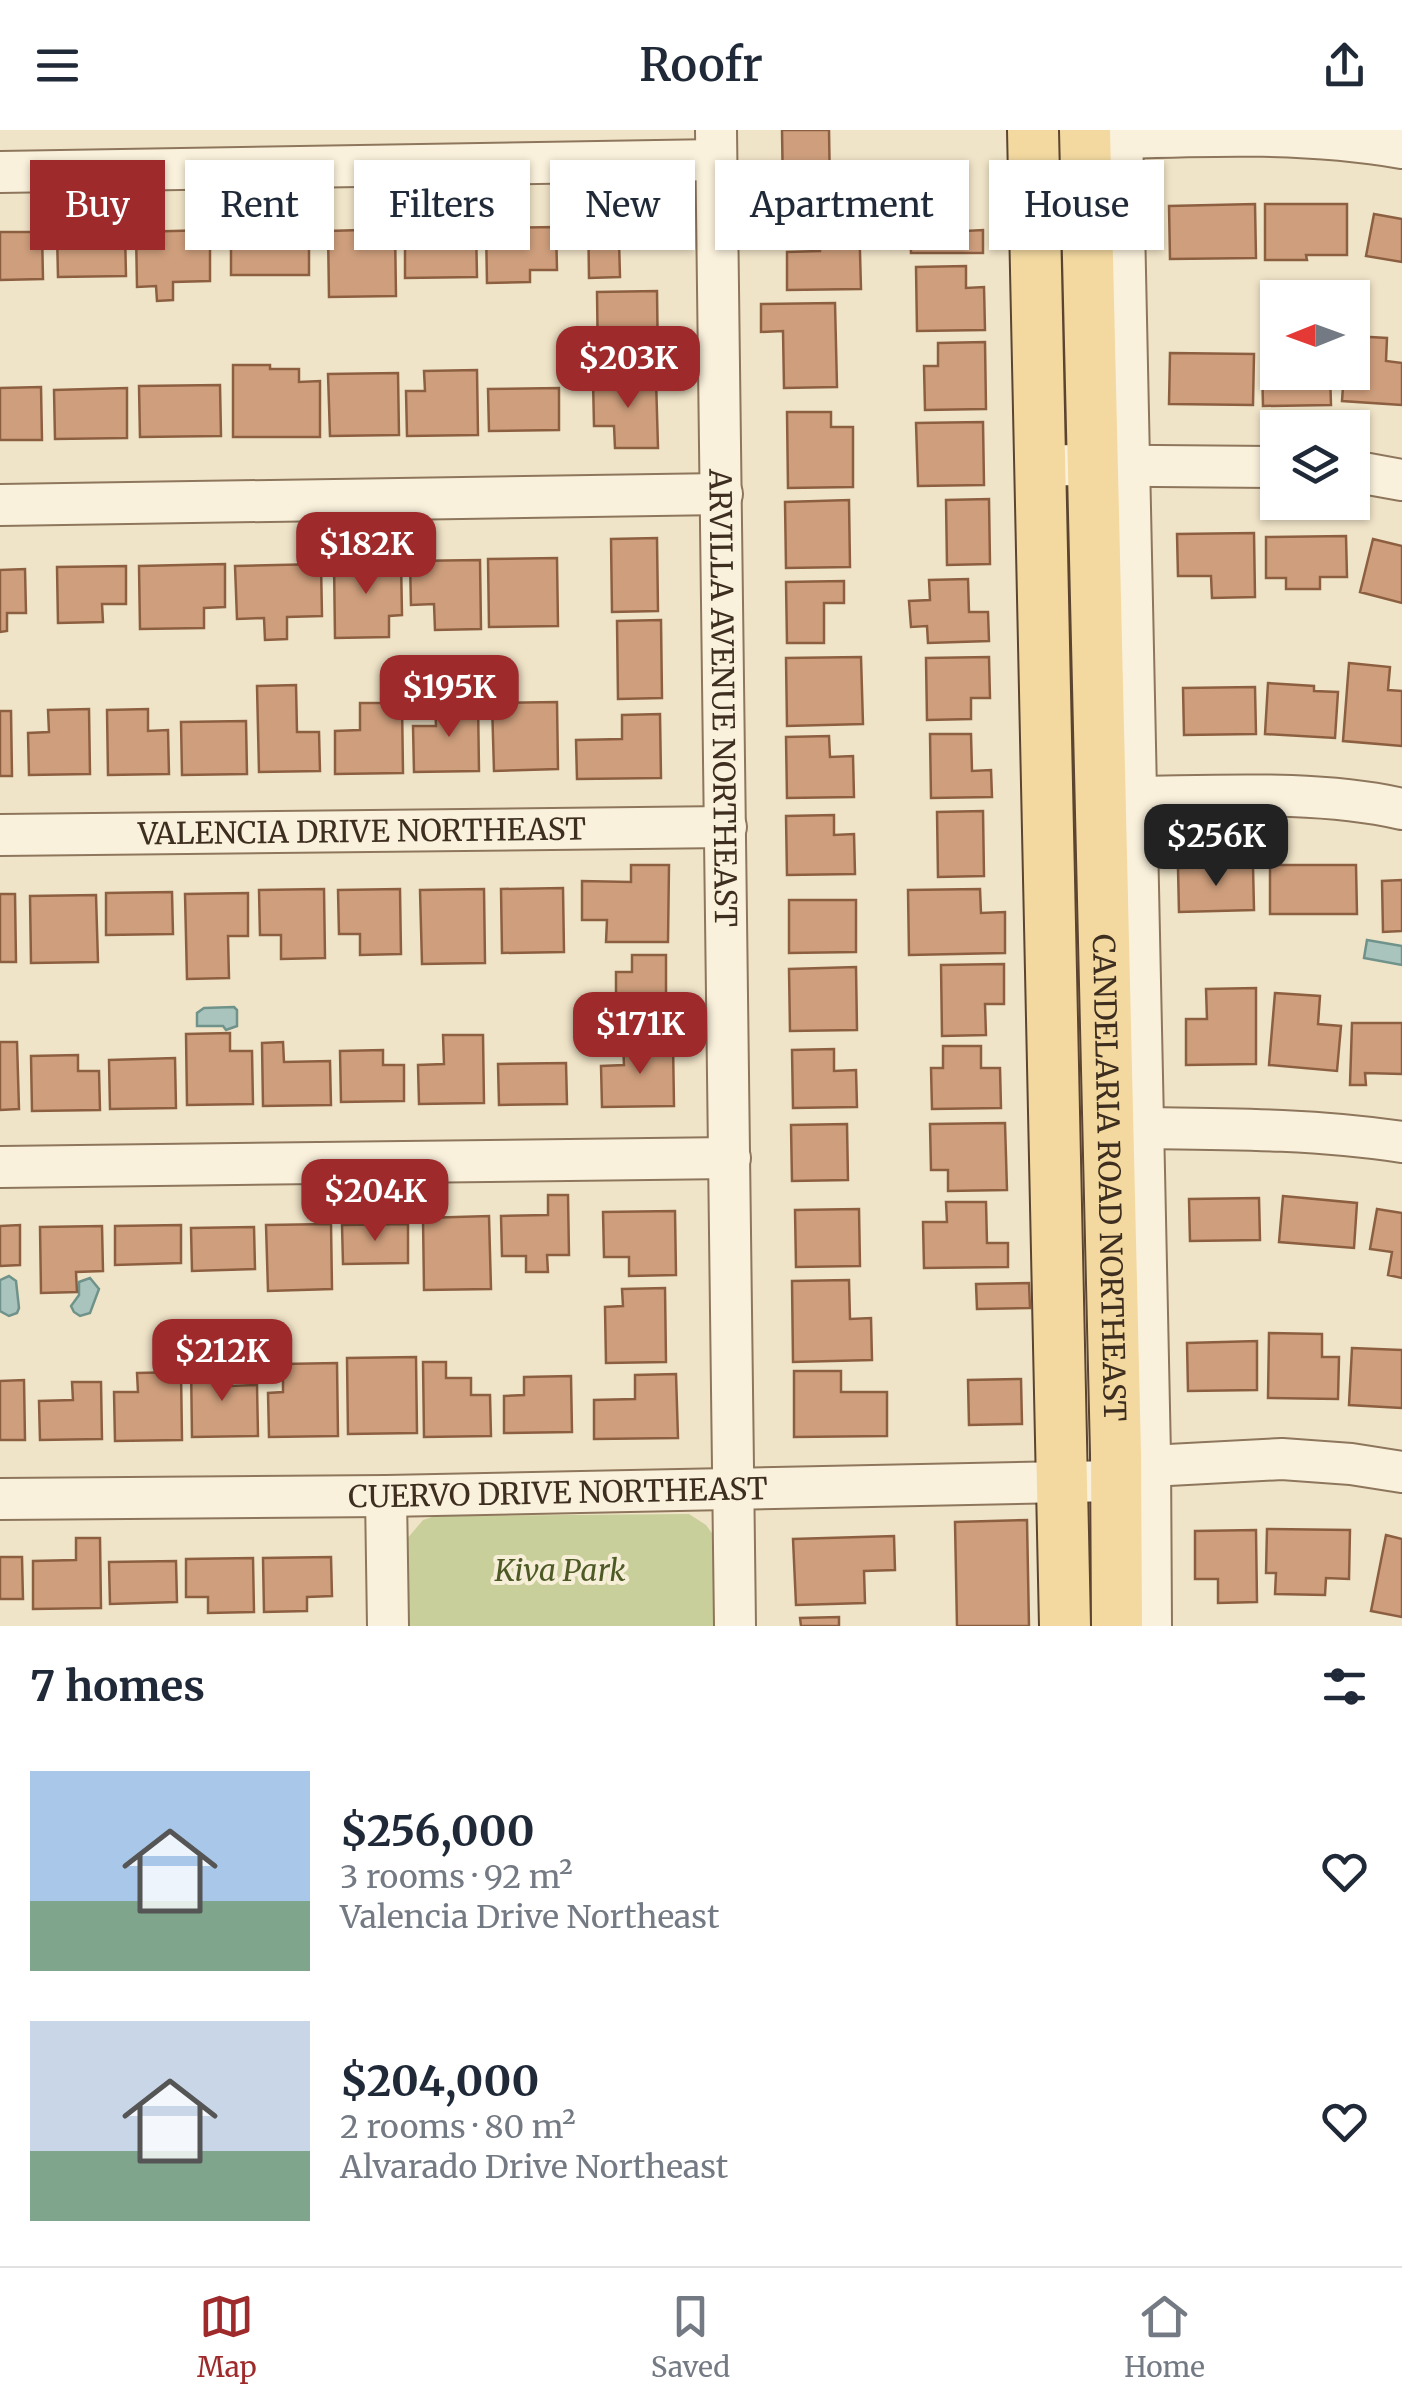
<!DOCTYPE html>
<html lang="en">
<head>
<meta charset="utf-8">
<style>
	:root { --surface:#fff; --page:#f6f6f7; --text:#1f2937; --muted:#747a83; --line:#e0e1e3; --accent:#9e2a2b }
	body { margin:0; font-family:Merriweather,serif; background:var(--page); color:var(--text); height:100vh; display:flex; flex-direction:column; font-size:38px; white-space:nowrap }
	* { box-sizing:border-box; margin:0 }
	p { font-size:32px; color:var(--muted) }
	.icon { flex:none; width:55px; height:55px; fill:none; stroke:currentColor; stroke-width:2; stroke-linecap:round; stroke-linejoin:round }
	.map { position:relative; height:1496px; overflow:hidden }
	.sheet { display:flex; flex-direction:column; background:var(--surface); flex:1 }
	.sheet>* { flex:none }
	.guide { position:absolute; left:30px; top:30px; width:1342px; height:90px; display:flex; gap:20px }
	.needle { width:65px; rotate:269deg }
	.fabs { position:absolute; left:1260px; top:150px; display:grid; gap:20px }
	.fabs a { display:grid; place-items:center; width:110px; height:110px; border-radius:0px; background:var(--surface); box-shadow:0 2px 8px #0004; font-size:50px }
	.price { position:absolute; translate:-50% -85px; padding:0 22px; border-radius:20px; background:var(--accent); color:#fff; font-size:32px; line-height:65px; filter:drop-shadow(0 2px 5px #0008) }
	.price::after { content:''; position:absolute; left:50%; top:60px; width:30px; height:22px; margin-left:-15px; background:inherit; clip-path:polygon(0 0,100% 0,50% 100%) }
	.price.on { background:#222; color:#fff }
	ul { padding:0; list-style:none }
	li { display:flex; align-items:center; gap:30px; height:250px; padding:0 30px }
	li span { display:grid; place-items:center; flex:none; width:280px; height:200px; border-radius:0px; color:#555 }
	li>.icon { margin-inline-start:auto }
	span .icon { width:120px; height:120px; fill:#fffc; stroke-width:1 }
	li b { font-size:42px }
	h2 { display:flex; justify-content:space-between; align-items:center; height:120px; padding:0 30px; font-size:42px }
	.pill { padding:0 35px; border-radius:0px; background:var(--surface); box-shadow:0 2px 8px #0004; font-size:35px; line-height:90px }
	.pill.on { background:var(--accent); color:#fff }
	header { display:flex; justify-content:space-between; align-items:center; height:130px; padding:0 30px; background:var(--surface); font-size:45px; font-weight:600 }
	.tabs { display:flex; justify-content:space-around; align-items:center; height:140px; border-top:2px solid var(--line); background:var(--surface); font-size:28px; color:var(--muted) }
	.tabs a { display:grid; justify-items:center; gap:5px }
	.tabs .on { color:var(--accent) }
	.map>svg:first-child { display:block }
</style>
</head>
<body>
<header><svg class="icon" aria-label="menu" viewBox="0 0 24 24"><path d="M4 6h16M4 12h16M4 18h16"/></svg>Roofr<svg class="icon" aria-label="share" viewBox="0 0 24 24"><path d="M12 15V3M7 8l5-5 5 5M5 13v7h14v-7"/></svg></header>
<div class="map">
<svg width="1402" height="1496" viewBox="0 0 1402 1496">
	<rect width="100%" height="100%" fill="#f0e4c8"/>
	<path fill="#c9cf9b" d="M689,1384l17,11 8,11 4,90h-316l4,-86 17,-20 12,-4z"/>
	<path fill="#a9c4bc" stroke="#6f938a" stroke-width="2.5" d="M1367,810l35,6v19l-38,-7z
		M234,877l3,3v16l-11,4 -3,-4h-26v-13l7,-5z
		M9,1146l7,5 3,27 -2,5 -8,3 -9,-5v-31z
		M90,1148l9,11 -9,24 -10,3 -6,-4 -3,-6 8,-11v-13z"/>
	<path fill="#cf9f7d" stroke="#8d5f41" stroke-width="2.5" d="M782,0h47l1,61 -47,1z
		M929,59h36v42l18,-1v23h-72l-1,-22h19z
		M1255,74l1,54 -86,1 -1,-53z
		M1265,74h82v51h-41l1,5h-42z
		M655,75v36h-36l1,36 -31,1 -1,-72z
		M1374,84l28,5v43l-36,-6z
		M820,87h39l2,72 -74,1v-38l33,-1z
		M476,97l1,50 -72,1v-50z
		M556,97l1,43h-27v12l-43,1 -1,-55z
		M395,99l1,67 -67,1 -1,-66z
		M210,100v51l-37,1v18l-16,1 -1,-15 -19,1 -1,-55z
		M0,102h42l1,47 -43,1z
		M125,102l1,44 -68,1 -1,-44z
		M231,102h78v43h-78z
		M966,136v22l18,-1 1,43 -68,1 -1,-64z
		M657,161l1,75 -60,1 -1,-75z
		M835,173l2,84 -53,1 -1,-57 -22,1v-28z
		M1352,206l35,2 -1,23 16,2v42l-60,-4 2,-29h8z
		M985,212l1,67 -61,1 -1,-44h14v-23z
		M1170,223l84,1 -1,51 -84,-1z
		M1262,234h16v8h52l1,33 -68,1z
		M233,235h37v4h29v13l21,-1v56h-87z
		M477,240l1,65 -71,1 -1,-45h19l-1,-20z
		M398,243l1,62 -69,1 -2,-62z
		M656,249l2,69h-43l-1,-22h-20l-1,-46z
		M220,255l1,51 -81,1 -1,-51z
		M41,257l1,53h-42v-52z
		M127,258v50l-72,1 -1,-49z
		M559,258v42l-70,1 -1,-42z
		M787,282h44v15h22v60l-65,1z
		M983,292l1,63 -66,1 -2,-63z
		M989,369l1,65 -43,1 -1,-65z
		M849,370l1,67 -64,1 -1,-66z
		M1254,403l1,64 -43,1 -1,-22h-33l-1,-42z
		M1346,406l1,41h-27v12h-34v-11h-20v-41z
		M657,408l1,73 -46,1 -1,-73z
		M1373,409l29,7v57l-42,-11z
		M557,428l1,68 -69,1 -1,-68z
		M401,430l1,55 -13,1v21l-54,1 -1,-77z
		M480,430l1,69 -46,1 -1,-26 -23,1 -1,-44z
		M225,434v43l-21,1v20l-64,1 -1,-63z
		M321,434l1,52 -35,1v22l-22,1 -1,-22 -27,1 -2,-53z
		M126,436v38h-24l1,18 -45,1 -1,-56z
		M25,439l1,44h-19v18l-7,1v-62z
		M968,449l1,33h19l1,29 -61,2 -1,-17 -16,1 -2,-26 21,-1 -1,-20z
		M844,451v22h-20v40h-37l-1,-61z
		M661,490l1,78 -44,1 -1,-78z
		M861,527l2,67 -76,2 -1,-68z
		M989,527l1,41h-19v21l-44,1 -1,-62z
		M1349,533l41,4 -2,23 14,1v55l-59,-5z
		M1268,553l46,3v5l24,1 -3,46 -70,-4z
		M296,555l1,47h22l1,39 -61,1 -2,-86z
		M1255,557l1,47 -72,1 -1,-47z
		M478,571l1,70 -65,1 -1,-46h23l-1,-24z
		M557,572l1,67 -64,2 -2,-68z
		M360,573h42l1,70 -68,1v-43l25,-1z
		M89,579l1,65 -61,1 -1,-42 21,-1 -1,-22z
		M148,579v22l20,-1 1,44 -61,1 -1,-65z
		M0,581h11l1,65h-12z
		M660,584l1,64 -84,1 -1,-39 46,-1v-24z
		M246,591l1,53 -65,1 -1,-53z
		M930,604h41l1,37 19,-1 1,27 -61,1z
		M829,606l1,21 23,-1 1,41 -67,1 -1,-61z
		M983,681l1,65 -46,1 -1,-65z
		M834,685v20l20,-1 1,40 -68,1 -1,-59z
		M631,735h38l-1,77h-62l1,-22h-25v-39l49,1z
		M1270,735h86l1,49h-87z
		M1253,736l1,44 -75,2 -1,-44z
		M1402,750v51l-19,1 -1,-51z
		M563,758l1,64 -62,1 -1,-64z
		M324,759l1,69 -44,1v-24h-21l-1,-45z
		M400,759l1,65 -41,1v-21h-21l-1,-44z
		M484,759l1,74 -63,1 -2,-74z
		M980,759l1,24 24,-1v41l-96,2 -1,-65z
		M172,762l1,42 -67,1v-42z
		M248,763v43h-20l1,42 -42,1 -2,-85z
		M0,764h15l1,68h-16z
		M96,765l2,67 -67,1 -1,-67z
		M789,770h67v52l-67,1z
		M632,825h34v73h-33v-29h-17v-27h16z
		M1004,834v40h-19l1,31 -44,1 -1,-71z
		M856,837l1,63 -67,1 -1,-62z
		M1256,858v76l-70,1v-46h21l-1,-30z
		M1275,863l45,3 -2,28 23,2 -4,45 -68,-6z
		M1352,893h50v51l-37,-1 1,12h-16z
		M230,903v18h22l1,53 -66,1 -1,-71z
		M443,905h40l1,68 -65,1 -1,-39 26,-1z
		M0,912h17l2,67 -19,1z
		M283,912l1,20 46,-1 1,44 -68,1 -1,-63z
		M623,913h50l1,63 -72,1 -1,-41 23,-1z
		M943,916h38v22h19l1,40 -69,1 -1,-41h12z
		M834,919v22l22,-1 1,37 -64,1 -1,-58z
		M383,920v15h21v36l-63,1 -1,-51z
		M78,925v16h21l1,39 -68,1 -1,-55z
		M175,928l1,50 -66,1 -1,-49z
		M566,933l1,41 -68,1 -1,-41z
		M1005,993l2,67 -59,1v-21h-17l-1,-46z
		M847,994l1,56 -56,1 -1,-56z
		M548,1065h20l1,60h-22l1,17h-22v-16h-24l-1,-40 47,-1z
		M1283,1066l74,7 -3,45 -75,-6z
		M1259,1068l1,42 -70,1 -1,-42z
		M946,1072h40l1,41h21v24l-84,1 -1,-46h24z
		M859,1079l1,57 -64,1 -1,-57z
		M1377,1079l25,4v65l-14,-3 4,-23 -22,-3z
		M675,1081l1,64 -47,1v-19h-25l-1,-45z
		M489,1086l2,73 -67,1 -1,-72z
		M331,1094l1,65 -64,2 -2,-66z
		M408,1094v39l-65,1 -1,-39z
		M20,1095v40l-20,1v-40z
		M181,1095v38l-66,2v-39z
		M102,1096l1,45 -27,1 1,20 -36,1 -1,-66z
		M254,1097l1,42 -63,2 -1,-43z
		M849,1150l1,39 21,-1 1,42 -79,2 -1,-81z
		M1029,1153l1,25 -53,1 -1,-25z
		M665,1158l1,74 -60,1 -1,-56 18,-1 -1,-17z
		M1269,1203l53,1v23h17l-1,42 -70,-1z
		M1257,1211v49l-69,1 -1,-48z
		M1352,1218l50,2v58l-53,-3z
		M416,1227l1,76 -69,1 -1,-76z
		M423,1232h23v16h25v17h19l1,41 -67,1z
		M229,1233l1,23 27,-1 1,51 -66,1 -1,-73z
		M337,1233l1,73 -69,1 -1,-44 15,-1v-28z
		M794,1241h47v21h46v44l-93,1z
		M181,1242l1,68 -67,1 -1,-49h24l-1,-19z
		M676,1244l2,64 -84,1v-39l41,-1v-24z
		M571,1246l1,56 -68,1v-37l20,-1v-18z
		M1021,1249l1,45 -53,1 -1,-45z
		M24,1250l1,60h-25v-59z
		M72,1252h29l1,57 -62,1 -1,-39 34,-1z
		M1027,1390l2,106h-72l-2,-104z
		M1267,1399l83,1 -1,49 -23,-1 -1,17 -50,-1 1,-21h-10z
		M1256,1400l1,72 -39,1v-24h-23v-48z
		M1386,1405l16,4v78l-31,-6z
		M894,1406l1,34 -31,1 1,32 -69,2 -3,-66z
		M76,1408h24l1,70 -68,1v-48l43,-1z
		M0,1427h22l1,42h-23z
		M331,1427l1,39 -25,1v14l-43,1 -1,-54z
		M253,1428l1,54 -46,1v-16h-22v-38z
		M176,1431l1,41 -67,2 -1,-42z
		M839,1487v9h-38l-1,-8z"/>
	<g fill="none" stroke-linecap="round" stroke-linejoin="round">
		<defs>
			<g id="minor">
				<path id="s1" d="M716,0l19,1496"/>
				<path d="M1122,0l28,1325 1,171"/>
				<path d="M1122,8c93,-3 188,-6 280,10"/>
				<path d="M0,42l716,-12"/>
				<path d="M1041,335l237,2"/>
				<path d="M1352,341l50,9"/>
				<path d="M0,375l722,-11"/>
				<path d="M1136,667c85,-1 182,-7 266,12"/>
				<path id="s2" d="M0,705l726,-8"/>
				<path d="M1143,998c87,1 173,1 259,14"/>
				<path d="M0,1037l730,-9"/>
				<path d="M1150,1336l132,-7 69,5 51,8"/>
				<path d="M386,1366l2,130"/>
				<path id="s3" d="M0,1369l386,-3 730,-15"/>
			</g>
			<g id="major">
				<path d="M1033,0l32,1496"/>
				<path id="s4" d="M1085,0l31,1324 1,172"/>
			</g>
		</defs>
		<use href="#minor" stroke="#8d765c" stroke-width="44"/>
		<use href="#major" stroke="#5b4430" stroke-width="54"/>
		<use href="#minor" stroke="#faf1dc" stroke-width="40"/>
		<use href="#major" stroke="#f3d9a0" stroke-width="50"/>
	</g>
	<g text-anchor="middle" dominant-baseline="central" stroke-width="8" stroke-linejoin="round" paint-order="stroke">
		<g font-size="30" fill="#3d2e20" stroke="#f7eed8">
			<text stroke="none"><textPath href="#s1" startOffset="568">ARVILLA AVENUE NORTHEAST</textPath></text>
			<text stroke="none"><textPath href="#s2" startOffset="362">VALENCIA DRIVE NORTHEAST</textPath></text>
			<text stroke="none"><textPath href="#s4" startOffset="1048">CANDELARIA ROAD NORTHEAST</textPath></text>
			<text stroke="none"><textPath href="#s3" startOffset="558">CUERVO DRIVE NORTHEAST</textPath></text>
		</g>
		<g font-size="30" font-style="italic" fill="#4d5a26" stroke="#f7eed8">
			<text x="560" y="1440">Kiva Park</text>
		</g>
	</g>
</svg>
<div class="fabs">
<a><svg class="needle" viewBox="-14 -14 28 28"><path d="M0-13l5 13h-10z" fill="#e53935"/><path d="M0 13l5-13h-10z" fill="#747a83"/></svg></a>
<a><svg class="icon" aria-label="layers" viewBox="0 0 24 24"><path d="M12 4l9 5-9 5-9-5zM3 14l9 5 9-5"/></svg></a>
</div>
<b class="price" style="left:628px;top:281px">$203K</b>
<b class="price" style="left:366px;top:467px">$182K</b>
<b class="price" style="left:449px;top:610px">$195K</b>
<b class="price on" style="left:1216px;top:759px">$256K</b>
<b class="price" style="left:640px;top:947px">$171K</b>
<b class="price" style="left:375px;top:1114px">$204K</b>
<b class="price" style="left:222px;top:1274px">$212K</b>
<div class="guide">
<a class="pill on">Buy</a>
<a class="pill">Rent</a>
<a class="pill">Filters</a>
<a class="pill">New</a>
<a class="pill">Apartment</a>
<a class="pill">House</a>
</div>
</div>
<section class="sheet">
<h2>7 homes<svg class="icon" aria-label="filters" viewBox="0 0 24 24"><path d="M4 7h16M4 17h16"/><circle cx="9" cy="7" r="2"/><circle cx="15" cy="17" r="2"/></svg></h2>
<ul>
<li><span style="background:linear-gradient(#a9c7e8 65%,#7fa58c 0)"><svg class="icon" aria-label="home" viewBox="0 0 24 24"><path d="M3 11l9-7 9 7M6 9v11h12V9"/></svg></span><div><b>$256,000</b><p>3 rooms · 92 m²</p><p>Valencia Drive Northeast</p></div><svg class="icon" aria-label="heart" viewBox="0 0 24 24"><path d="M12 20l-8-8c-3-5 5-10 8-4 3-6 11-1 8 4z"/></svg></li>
<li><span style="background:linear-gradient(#c9d6e8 65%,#7fa58c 0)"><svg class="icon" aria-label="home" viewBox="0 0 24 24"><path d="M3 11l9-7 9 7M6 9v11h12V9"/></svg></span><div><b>$204,000</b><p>2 rooms · 80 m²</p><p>Alvarado Drive Northeast</p></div><svg class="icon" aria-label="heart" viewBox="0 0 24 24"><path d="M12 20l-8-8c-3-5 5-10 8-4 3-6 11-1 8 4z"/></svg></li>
</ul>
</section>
<nav class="tabs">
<a class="on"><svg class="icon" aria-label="map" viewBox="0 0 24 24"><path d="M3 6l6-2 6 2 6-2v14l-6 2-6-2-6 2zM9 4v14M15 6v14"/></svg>Map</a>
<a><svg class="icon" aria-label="saved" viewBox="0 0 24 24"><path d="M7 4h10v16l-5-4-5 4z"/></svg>Saved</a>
<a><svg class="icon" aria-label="home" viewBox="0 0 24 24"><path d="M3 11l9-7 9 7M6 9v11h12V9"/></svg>Home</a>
</nav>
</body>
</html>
